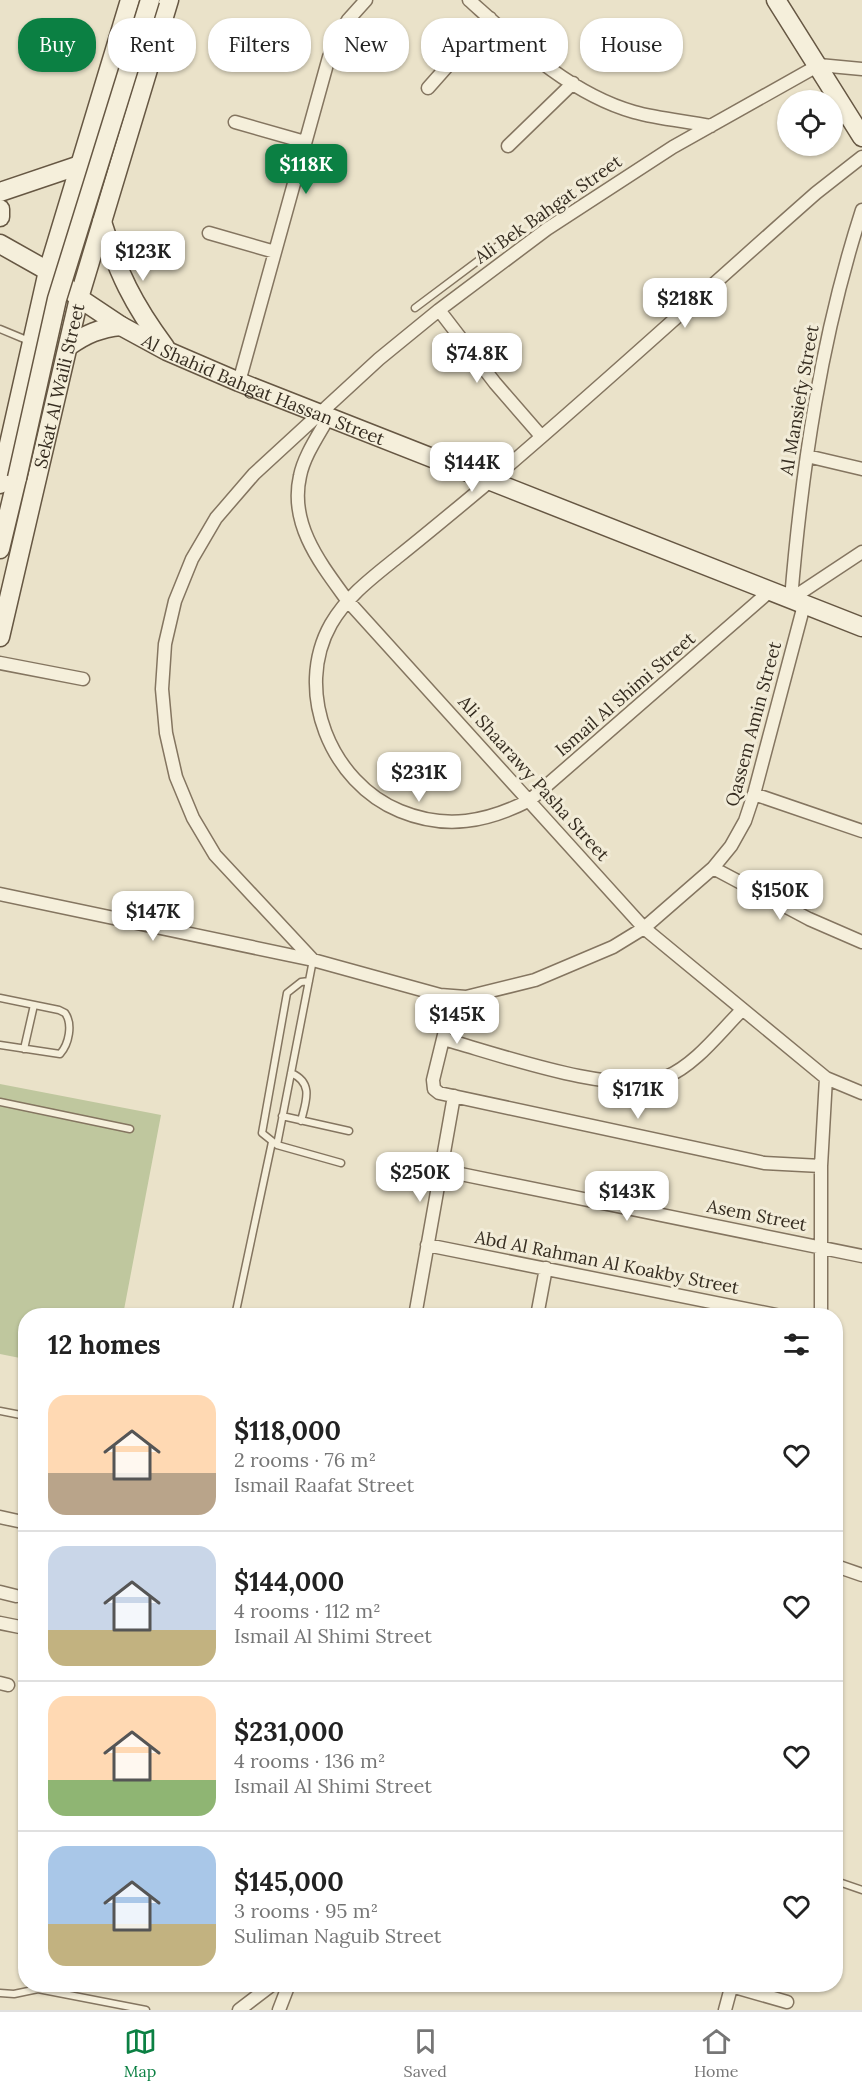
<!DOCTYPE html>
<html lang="en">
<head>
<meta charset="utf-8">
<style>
	:root { --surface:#fff; --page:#f6f6f6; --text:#222; --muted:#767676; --line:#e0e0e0; --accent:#0b8043 }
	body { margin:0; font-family:Lora,serif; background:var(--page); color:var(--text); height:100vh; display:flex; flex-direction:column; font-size:22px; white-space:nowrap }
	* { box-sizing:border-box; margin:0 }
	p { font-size:20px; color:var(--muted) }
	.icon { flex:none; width:33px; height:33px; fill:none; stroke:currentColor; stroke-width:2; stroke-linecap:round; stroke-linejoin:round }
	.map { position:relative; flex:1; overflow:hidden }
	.details { position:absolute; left:18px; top:1308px; width:825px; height:684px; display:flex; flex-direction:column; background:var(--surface); border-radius:24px; box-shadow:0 2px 4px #0004 }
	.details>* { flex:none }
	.guide { position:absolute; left:18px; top:18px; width:826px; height:54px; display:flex; gap:12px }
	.tools { position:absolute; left:777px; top:90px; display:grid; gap:12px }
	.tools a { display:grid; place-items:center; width:66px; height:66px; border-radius:50%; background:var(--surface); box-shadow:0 2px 4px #0004; font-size:30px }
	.price { position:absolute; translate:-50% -51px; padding:0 14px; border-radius:12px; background:#fff; color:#222; font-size:20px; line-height:39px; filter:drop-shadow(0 2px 3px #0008) }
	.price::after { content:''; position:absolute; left:50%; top:36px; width:18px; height:14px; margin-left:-9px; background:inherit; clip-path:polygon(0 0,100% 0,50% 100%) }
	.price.active { background:var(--accent); color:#fff }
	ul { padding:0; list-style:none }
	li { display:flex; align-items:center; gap:18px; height:150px; padding:0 30px }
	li+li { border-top:2px solid var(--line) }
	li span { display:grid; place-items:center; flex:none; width:168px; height:120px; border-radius:18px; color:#555 }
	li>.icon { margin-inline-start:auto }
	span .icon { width:72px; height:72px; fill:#fffc; stroke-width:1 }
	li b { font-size:26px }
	h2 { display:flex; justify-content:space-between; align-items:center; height:72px; padding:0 30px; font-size:26px }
	.chip { padding:0 21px; border-radius:24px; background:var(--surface); box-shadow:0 2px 4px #0004; font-size:21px; line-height:54px }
	.chip.active { background:var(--accent); color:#fff }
	.menu { display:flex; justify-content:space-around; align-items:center; height:84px; border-top:2px solid var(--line); background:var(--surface); font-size:16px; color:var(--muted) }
	.menu a { display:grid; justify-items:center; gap:3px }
	.menu .active { color:var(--accent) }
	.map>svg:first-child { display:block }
</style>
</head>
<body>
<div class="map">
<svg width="862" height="2010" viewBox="0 0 862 2010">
	<rect width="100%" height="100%" fill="#eae2c9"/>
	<path fill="#bfc79e" d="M0,1084l161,31 -38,200 -97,1 -1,43 -25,-5z"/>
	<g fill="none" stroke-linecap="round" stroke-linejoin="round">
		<defs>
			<path id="lane" d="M415,308l100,-75
				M0,329l29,12
				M309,981l-8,1 -14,11 -25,140 15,12 64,18
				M0,998l59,12 6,3c8,11 4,31 -5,41l-60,-9
				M24,1049l10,-44
				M291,1073c23,10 15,28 10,48
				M0,1102l130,27
				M282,1116l67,15
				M277,1145l36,-185
				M235,1316l37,-174
				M0,1411l26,5
				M836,1881l26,9
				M0,1993l14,1 24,-5 108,21"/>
			<path id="street" d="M469,0c48,43 101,94 165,112 25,7 52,9 77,14
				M428,88l62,-70
				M235,122l70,20
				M508,146l65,-63
				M209,233l66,19
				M439,310l56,73 46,53
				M239,382l90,-325 19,-37 18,-20
				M328,418c-10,18 -24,38 -28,58 -11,48 20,87 47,124l297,328 182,150 36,15
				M807,456l55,13
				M770,591l-240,209c-43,22 -84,30 -130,11 -69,-28 -107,-120 -69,-187 17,-29 42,-47 68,-68 30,-24 60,-49 90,-74 111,-94 218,-193 327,-289l46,-36
				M791,599c11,-132 30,-262 71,-389
				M791,599l71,-47
				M804,605l-50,189 -9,27 -14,25 -18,22 -69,60 -31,19 -78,33 -69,17 -26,-2 -127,-35 -98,-105 -22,-37 -17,-41 -10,-44 -4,-44 3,-45 10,-43 17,-42 24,-41 38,-44 125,-115 60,-49 108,-81 126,-82 146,-82 43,4
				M0,663l83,16
				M754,794l108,37
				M713,868l96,51 53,23
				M0,894l313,66
				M453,998l-20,82 1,9 5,4 325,70 57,3
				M443,1039c52,14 176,59 223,38 29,-12 53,-44 75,-66
				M441,1170l421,86
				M427,1245l354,71
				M415,1316l39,-220
				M537,1316l9,-48
				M821,1316v-150l5,-88
				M0,1517l18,4
				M836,1566l26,9
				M0,1592l16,4
				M0,1623l20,4
				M0,1683l8,2
				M731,1986l56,16
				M239,2010l34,-26
				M279,2010l10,-26
				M725,2010l7,-26"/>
			<g id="secondary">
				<path d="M776,0l86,137"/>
				<path d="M0,192l80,-27"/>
				<path d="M0,209v8"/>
				<path d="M102,222c16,51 31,82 63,125"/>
				<path id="s1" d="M0,244l48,27 31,27 42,28 46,25 72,31 623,245"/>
				<path d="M69,346c17,-12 31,-18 52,-20"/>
				<path d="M0,484l48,-213 82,-271"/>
				<path d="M0,549l17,-71"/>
				<path id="s2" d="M0,637l79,-339 90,-298"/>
			</g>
		</defs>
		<use href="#lane" stroke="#847560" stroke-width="9"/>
		<use href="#street" stroke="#847560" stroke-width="15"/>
		<use href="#secondary" stroke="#665743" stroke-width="21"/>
		<use href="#lane" stroke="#f5efdb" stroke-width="6"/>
		<use href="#street" stroke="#f5efdb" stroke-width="12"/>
		<use href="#secondary" stroke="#f5efdb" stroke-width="18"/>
		<defs>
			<path id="secondary-bridge" d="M17,478l40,-179 93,-299"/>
		</defs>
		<use href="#secondary-bridge" stroke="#665743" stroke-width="21" stroke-linecap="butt"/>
		<use href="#secondary-bridge" stroke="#f5efdb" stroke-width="18"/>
	</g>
	<g text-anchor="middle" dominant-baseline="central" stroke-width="6" stroke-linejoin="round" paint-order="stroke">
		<g font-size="18" fill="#362d21" stroke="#f2ecd8">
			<text transform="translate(548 209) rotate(-35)">Ali Bek Bahgat Street</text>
			<text stroke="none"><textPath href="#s2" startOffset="258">Sekat Al Waili Street</textPath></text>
			<text stroke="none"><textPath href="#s1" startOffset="303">Al Shahid Bahgat Hassan Street</textPath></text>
			<text transform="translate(799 400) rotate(-80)">Al Mansiefy Street</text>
			<text transform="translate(625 694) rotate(-41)">Ismail Al Shimi Street</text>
			<text transform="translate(753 724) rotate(-75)">Qassem Amin Street</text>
			<text transform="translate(534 778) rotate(48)">Ali Shaarawy Pasha Street</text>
			<text transform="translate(757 1215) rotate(11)">Asem Street</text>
			<text transform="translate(607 1262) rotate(11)">Abd Al Rahman Al Koakby Street</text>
		</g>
	</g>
</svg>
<div class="tools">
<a><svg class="icon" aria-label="locate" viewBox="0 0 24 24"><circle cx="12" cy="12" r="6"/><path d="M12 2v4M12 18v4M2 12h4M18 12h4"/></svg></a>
</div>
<b class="price active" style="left:306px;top:195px">$118K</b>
<b class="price" style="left:143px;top:282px">$123K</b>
<b class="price" style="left:685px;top:329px">$218K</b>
<b class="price" style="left:477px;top:384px">$74.8K</b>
<b class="price" style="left:472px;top:493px">$144K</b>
<b class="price" style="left:419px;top:803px">$231K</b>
<b class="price" style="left:780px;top:921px">$150K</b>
<b class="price" style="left:153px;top:942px">$147K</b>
<b class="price" style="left:457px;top:1045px">$145K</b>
<b class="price" style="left:638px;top:1120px">$171K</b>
<b class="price" style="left:420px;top:1203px">$250K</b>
<b class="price" style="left:627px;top:1222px">$143K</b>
<div class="guide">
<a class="chip active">Buy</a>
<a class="chip">Rent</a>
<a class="chip">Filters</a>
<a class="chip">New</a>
<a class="chip">Apartment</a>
<a class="chip">House</a>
</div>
<section class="details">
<h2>12 homes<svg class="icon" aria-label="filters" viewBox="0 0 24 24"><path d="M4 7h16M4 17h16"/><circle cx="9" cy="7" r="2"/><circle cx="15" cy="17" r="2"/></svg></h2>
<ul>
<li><span style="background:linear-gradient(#ffd9b3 65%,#b9a48a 0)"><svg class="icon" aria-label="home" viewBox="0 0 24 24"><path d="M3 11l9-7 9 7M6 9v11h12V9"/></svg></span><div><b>$118,000</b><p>2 rooms · 76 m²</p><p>Ismail Raafat Street</p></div><svg class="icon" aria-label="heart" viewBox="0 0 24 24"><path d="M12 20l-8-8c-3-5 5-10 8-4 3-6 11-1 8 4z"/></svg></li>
<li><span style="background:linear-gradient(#c9d6e8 70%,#c2b280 0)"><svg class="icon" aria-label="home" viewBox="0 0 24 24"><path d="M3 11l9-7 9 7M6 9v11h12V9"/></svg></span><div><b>$144,000</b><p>4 rooms · 112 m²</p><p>Ismail Al Shimi Street</p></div><svg class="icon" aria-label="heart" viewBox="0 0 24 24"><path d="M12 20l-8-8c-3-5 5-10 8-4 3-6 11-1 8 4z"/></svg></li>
<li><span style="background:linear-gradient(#ffd9b3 70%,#8fb573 0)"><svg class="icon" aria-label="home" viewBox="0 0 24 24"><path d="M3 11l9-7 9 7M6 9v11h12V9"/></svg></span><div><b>$231,000</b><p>4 rooms · 136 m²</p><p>Ismail Al Shimi Street</p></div><svg class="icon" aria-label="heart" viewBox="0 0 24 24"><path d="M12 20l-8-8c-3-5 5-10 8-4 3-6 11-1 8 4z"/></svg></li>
<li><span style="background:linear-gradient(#a9c7e8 65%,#c2b280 0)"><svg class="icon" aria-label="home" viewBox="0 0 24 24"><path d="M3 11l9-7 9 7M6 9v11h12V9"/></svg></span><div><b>$145,000</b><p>3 rooms · 95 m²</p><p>Suliman Naguib Street</p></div><svg class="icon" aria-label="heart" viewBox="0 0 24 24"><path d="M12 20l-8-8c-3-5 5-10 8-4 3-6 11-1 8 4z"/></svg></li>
</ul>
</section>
</div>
<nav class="menu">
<a class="active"><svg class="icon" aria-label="map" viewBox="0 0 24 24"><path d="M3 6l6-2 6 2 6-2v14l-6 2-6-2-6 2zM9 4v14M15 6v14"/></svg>Map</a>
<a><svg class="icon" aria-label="saved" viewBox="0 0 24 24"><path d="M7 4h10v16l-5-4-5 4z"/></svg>Saved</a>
<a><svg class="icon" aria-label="home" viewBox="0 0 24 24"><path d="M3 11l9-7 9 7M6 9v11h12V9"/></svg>Home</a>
</nav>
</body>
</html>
